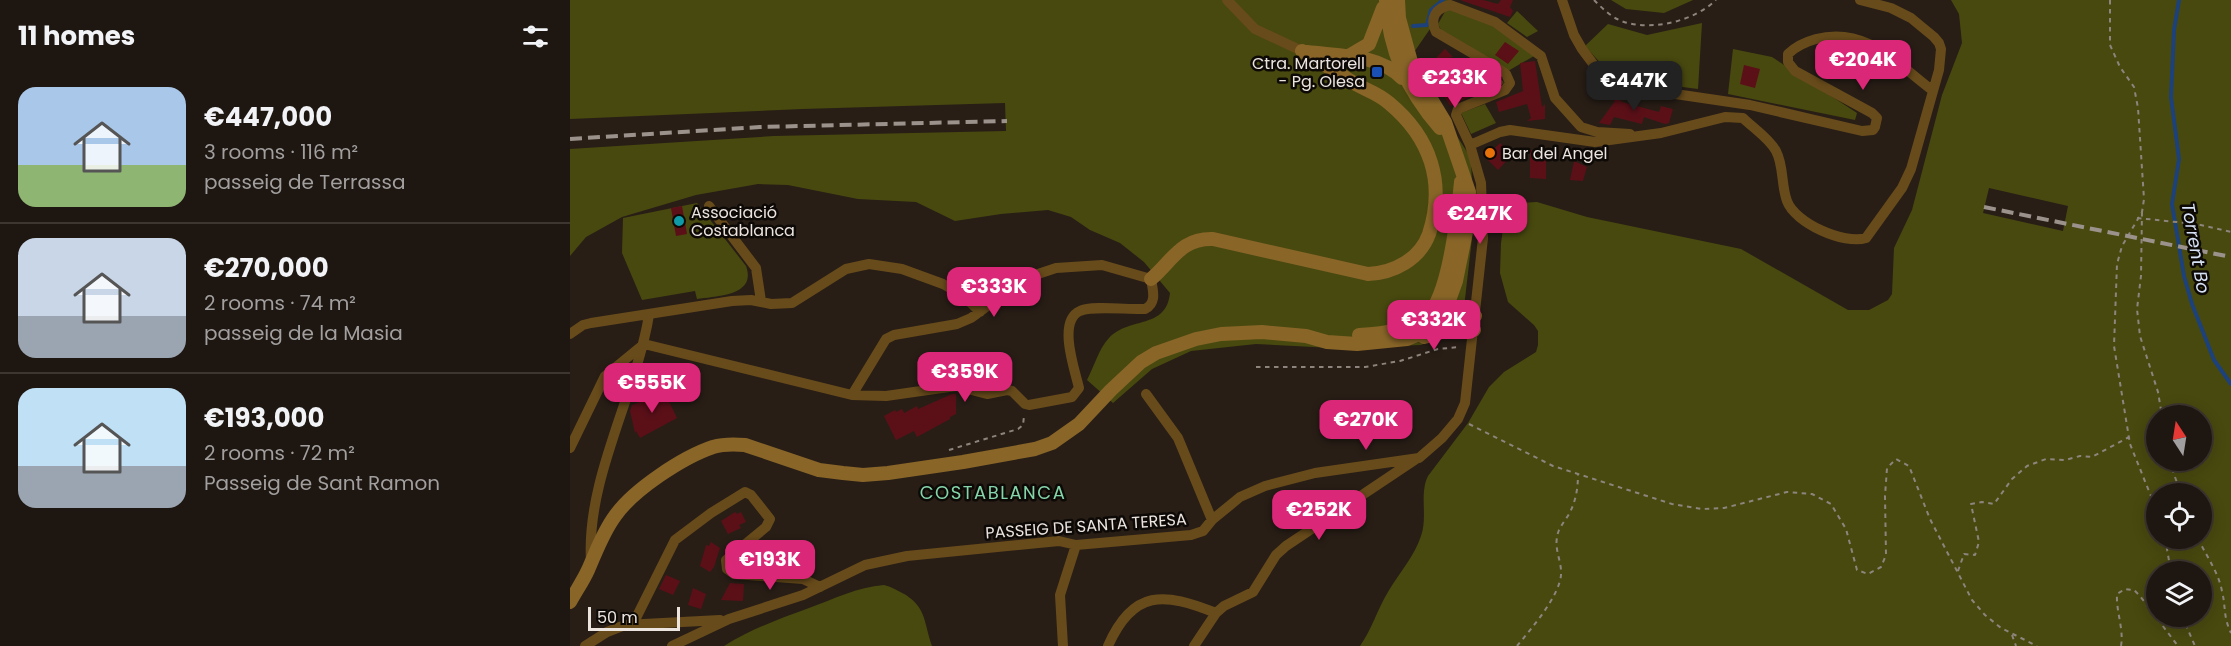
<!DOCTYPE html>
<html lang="en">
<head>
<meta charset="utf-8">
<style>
	:root { --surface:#1e1610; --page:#261f19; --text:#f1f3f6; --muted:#a19f9f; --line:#3c3530; --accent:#db2777 }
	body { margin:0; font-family:Poppins,sans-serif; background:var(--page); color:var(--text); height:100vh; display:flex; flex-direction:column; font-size:22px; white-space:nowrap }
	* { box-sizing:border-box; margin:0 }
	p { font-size:20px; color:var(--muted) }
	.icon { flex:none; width:33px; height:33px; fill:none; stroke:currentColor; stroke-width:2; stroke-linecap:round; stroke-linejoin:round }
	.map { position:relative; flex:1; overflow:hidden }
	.details { display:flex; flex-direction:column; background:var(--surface); width:570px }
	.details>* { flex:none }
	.needle { width:39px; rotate:348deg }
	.controls { position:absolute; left:1576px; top:405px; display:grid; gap:12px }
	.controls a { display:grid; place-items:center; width:66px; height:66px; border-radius:50%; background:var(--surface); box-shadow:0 3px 15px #0003,0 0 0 2px var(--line); font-size:30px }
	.scale { position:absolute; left:18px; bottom:15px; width:92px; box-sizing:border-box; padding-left:6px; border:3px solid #ece4df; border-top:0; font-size:16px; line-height:21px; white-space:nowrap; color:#ece4df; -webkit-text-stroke:4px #0d0906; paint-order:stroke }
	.price { position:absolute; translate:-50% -51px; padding:0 14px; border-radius:12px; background:var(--accent); color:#fff; font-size:20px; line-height:39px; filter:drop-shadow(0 2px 3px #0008) }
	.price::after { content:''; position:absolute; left:50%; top:36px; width:18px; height:14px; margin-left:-9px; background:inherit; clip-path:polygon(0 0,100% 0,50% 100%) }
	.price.current { background:#222; color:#fff }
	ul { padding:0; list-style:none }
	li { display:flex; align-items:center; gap:18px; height:150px; padding:0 18px }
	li+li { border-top:2px solid var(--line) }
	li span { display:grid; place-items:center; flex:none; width:168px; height:120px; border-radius:18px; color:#555 }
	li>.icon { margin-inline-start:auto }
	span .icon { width:72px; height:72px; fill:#fffc; stroke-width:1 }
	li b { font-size:26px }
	h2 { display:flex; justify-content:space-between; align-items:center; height:72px; padding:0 18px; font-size:26px }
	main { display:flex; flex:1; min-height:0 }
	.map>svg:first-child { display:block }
</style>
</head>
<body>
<main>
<section class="details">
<h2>11 homes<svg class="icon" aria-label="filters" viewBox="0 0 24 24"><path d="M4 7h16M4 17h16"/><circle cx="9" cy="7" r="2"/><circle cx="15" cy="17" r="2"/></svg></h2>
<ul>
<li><span style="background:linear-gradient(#a9c7e8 65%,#8fb573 0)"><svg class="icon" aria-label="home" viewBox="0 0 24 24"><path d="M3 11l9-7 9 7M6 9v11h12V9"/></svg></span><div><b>€447,000</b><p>3 rooms · 116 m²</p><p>passeig de Terrassa</p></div></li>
<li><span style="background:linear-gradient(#c9d6e8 65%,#9aa5b1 0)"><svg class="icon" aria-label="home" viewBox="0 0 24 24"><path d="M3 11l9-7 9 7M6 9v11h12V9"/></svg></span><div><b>€270,000</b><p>2 rooms · 74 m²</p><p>passeig de la Masia</p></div></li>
<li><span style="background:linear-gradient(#bfe0f5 65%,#9aa5b1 0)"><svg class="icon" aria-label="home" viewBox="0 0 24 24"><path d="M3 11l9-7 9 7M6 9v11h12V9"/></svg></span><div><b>€193,000</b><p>2 rooms · 72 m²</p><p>Passeig de Sant Ramon</p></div></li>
</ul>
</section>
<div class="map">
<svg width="1661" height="646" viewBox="0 0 1661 646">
	<rect width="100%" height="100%" fill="#281e16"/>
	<path fill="#48490f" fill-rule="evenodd" d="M0,0h882l-16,14 -6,15 -18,26 15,34 42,66 2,7 3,59 -11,95 -21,20 -21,9 -88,3 -77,-4 -65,7 -39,18 -39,34 -26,-23c7,-13 12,-32 22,-42 21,-22 57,-8 61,-45l-26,-31 -24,-19 -30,-13 -19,-13 -23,-7 -47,4 -46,7 -39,-19 -58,-3 -70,-14 -30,-1 -62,11 -74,22 -36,20 -16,19v-107l204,-13 232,-5 -1,-28 -203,6 -232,10z
		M1041,0h82l-29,13 -38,-4z
		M1381,0h280v646h-871c12,-17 17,-36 28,-54 11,-19 26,-35 33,-56 7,-19 -2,-42 7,-60l40,-53 21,-36 15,-15 32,-20 2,-7v-14l-4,-6 -26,-23 -8,-29 1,-30 3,-21 6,-12 11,-7 16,-1 50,15 154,32 107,61h21l19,-10 4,-6 2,-46 18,-38 30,-115 20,-52 -3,-29zM1419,188l79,18 -5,25 -80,-18zM1587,416h45v44h-45zM1587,494h45v44h-45zM1587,572h45v44h-45z
		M877,8l58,22 29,26 -26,15 -66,-39 -4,-8z
		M947,11l21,20 -11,6 -20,-14z
		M1132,23l-4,66 -84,-11 -29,-32 23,-22 39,11z
		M1163,49l39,8 85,56 -2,7 -127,-26z
		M911,65l23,17 -4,5 -25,10 -6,-9 18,-11z
		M915,104l11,19 -25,11 -10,-21z
		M127,203l49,63c11,30 -30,30 -49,33l-2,-8 -53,9 -20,-47 1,-35z
		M314,585c8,2 14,6 22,10 21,14 18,29 26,51h-208c27,-17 55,-27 85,-38 25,-9 48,-21 75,-23z"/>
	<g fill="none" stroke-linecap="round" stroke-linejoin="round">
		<path stroke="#1d417a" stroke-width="4" d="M1609,0l-5,30 -3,67 8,62 -7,45 12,72 8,28 22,56 17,24
			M843,26l14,-1 4,-15 12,-10"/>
	</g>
	<path fill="#5b1018" d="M890,0h23l15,4 3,-4h12l-3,7 3,4 -3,6z
		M935,42l14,9 -11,13 -13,-9z
		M875,49l8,8 -4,1 -6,10 -9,-8z
		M965,61l7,46 3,-3v15l-18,2 4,-3 -4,-14 -28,8 -3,-10 27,-11 -3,-28z
		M1174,65l16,4 -5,19 -15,-4z
		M909,66l4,2 4,9 -18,13 4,5 -23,11 -15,-24 18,-10 6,7z
		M1041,91l11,3 -2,6 2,2 37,10 2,-6 12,3 -4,14 -4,1 -21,-7 -2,7 -28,-7 -4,8 -11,-2 16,-22 -8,-3z
		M930,143l12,12 -14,15 -13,-13z
		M960,150h16v29l-16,-1z
		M1004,161l13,6 -4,14 -13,-1z
		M112,206l5,28 -11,2 -5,-28z
		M94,391l13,27 -37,20 -4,-7 -1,2 -5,-22 2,-6z
		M382,394h4v20l-6,3v2l-33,18 -3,-6 -18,9 -12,-24 11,-6 1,2 6,-3 2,4 13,-7 1,3z
		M165,512l2,2 4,-2 5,10 -7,3 2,3 -13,6 -7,-13z
		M141,542l9,6 -6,19 -4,5 -10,-6 6,-21 3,1z
		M96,575l14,6 -7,14 -14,-6z
		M160,583l14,1 -1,17 -22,-1z
		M123,588l13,6 -5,15 -13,-4z"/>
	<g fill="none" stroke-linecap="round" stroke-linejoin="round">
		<path stroke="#8d847d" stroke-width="2" stroke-dasharray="4.5 4.5" stroke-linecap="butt" d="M1024,0c9,9 18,18 30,22 29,9 70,-1 92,-22
			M1540,0v45l10,22 14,20 4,21 6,91 -2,13 -20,34 -5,18 -3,82 16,98 27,67
			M1572,212l-1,64 -4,33 3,27 18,56 4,24
			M1567,218l59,6 35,8
			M686,367h109l35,-6 38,-12 22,-2
			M899,424l84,42 119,38 30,5 22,-1 63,-16 25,2 19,10 15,25 11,41 11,4 13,-7 5,-12 -1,-59 2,-28 9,-9 13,7 21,53 42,81 13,15 16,13 36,18
			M379,450l69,-21 5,-4 1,-9
			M1599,460l12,34
			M1595,538l6,34
			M1628,538c8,18 20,33 24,53 4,17 1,25 9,42
			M1388,571l6,-17 11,1 4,-13 -8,-38 11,-2 12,2 18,-25 15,-13 19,-7 19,1 15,-4 12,1 37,-20
			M1612,616l13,30
			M1442,635l4,11
			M947,646c14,-17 42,-49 44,-71 1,-16 -9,-27 -2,-45 3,-6 7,-11 10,-16 7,-13 9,-26 9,-40
			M1551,646c3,-17 -5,-34 -4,-52l8,-5 9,1 6,6 38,50"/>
		<path stroke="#684b1b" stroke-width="5" d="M882,62l14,3 15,-7"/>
		<path stroke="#684b1b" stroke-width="10" d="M657,0l28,29 47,22
			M992,0l12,35 8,14 24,32 15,5 129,19 112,26 11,-1 2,-3 2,-9 -5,-5 -77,-42 -7,-9v-8c8,-8 17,-12 28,-15 50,-13 80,24 116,51
			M900,145l-14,-30 2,-6 47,-19 5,-7 -4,-9 -7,-5 -63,-37c-7,-14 0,-24 14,-27l45,17 46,34 14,42 26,29 16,5 33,2
			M139,206l47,62 5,33
			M0,334l13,-9 8,-2 141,-22 19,-1 20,4 21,-1 54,-34 23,-5 33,5 41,15 21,12 16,16
			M576,394l32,44 34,82
			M0,448l35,-72 39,-32 208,51 34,1 70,-10 31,8 20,-4 5,1 13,13 4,1 43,-8 7,-9c-4,-18 -22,-67 1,-77 12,-6 50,-1 65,-2 12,-6 8,-18 6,-30l-49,-14 -46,3 -30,10 -55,40 -14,6 -63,11 -8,4 -34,56
			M21,561c-5,-83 45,-166 58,-246
			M63,624l42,-84 36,-27 34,-21 6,3 19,24 -4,8 -40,33 1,9 7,5 69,5 17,8
			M15,646l22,-14 18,-7 95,-5
			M102,646l57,-27 74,-24 62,-30 42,-9 152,-15 17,4 115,-10 12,-4 9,-11 28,-23 25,-11 50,-13 104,-15 23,-20 16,-19 7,-16 18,-165 -2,-55 -11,-38 30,-13 10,-2 85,12 66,-9 64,-16 18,1c10,10 26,20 33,33 8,15 5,34 11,50 8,22 57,44 79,37l36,-50 9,-19 28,-99 2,-21 -2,-6 -5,-6 -23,-19 -20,-10 -31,-8
			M493,646l-3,-51 16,-50
			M538,646c25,-57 56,-54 108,-33
			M624,646l22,-33 8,-7 29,-14 23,-37 10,-9 130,-87"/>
		<path stroke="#896528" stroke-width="14" d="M816,0c3,50 21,90 54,128
			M737,52c32,4 71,2 95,26
			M775,60l2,-3 22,-13 14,-36
			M581,279c22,-19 30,-41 62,-40l155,35c26,-1 52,-15 61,-40 17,-52 1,-97 -40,-131 -12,-11 -27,-14 -40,-23 -15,-10 -31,-19 -47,-29
			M868,316l13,-2 24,2
			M789,335c20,-1 49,-4 66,-17 24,-19 33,-106 36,-136
			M854,337l32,-9 18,2
			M0,602c6,-11 13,-21 18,-32 8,-18 15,-38 27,-54 18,-26 68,-59 98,-69 10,-3 21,-3 32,-2l74,25 24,3 20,2 25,-2 75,-11 72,-13 17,-6 27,-19 32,-34 30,-28 15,-9 40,-14 25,-5 41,-2 44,4 21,6 30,2 50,-5 21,-9 16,-16 12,-33 11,-54 2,-35 -24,-70 -32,-53 -14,-51 -1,-18"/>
		<path stroke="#9b928c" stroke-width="4" stroke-dasharray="12 6" stroke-linecap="butt" d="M0,139l190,-12 247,-6
			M1414,207l247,50"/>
	</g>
	<rect fill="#1a4fb4" stroke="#0d0906" stroke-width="2" x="801" y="66" width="12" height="12" rx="3"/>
	<circle fill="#e8710a" stroke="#0d0906" stroke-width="2" cx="920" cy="153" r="6"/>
	<circle fill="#0f9aa8" stroke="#0d0906" stroke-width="2" cx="109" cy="221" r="6"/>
	<g text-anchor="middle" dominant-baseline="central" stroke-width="5" stroke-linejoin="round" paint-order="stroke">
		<g font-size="16" fill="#ece4df" stroke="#0d0906" text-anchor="start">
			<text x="795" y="63" text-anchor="end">Ctra. Martorell<tspan x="795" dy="18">- Pg. Olesa</tspan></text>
			<text x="932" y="153">Bar del Angel</text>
			<text x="121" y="212">Associació<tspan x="121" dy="18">Costablanca</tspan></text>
		</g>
		<g font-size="16" fill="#ece4df" stroke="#0d0906">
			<text transform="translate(516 526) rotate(-4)">PASSEIG DE SANTA TERESA</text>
		</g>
		<g font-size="18" font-style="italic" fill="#d7e2f4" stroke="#0d0906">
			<text transform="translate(1626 248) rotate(80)">Torrent Bo</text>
		</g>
		<g font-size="18" letter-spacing="1.5" fill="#85d5aa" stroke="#0d0906">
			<text x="423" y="492">COSTABLANCA</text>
		</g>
	</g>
</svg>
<div class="controls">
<a><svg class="needle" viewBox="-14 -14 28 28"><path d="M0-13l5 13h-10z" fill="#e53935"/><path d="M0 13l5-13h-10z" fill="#a19f9f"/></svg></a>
<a><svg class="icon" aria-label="locate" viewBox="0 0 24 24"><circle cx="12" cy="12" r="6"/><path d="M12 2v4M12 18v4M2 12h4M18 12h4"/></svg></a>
<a><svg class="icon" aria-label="layers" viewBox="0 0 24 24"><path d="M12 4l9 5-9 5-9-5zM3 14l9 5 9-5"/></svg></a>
</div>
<div class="scale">50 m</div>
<b class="price" style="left:1293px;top:91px">€204K</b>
<b class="price" style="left:885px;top:109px">€233K</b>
<b class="price current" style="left:1064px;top:112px">€447K</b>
<b class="price" style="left:910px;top:245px">€247K</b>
<b class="price" style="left:424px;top:318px">€333K</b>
<b class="price" style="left:864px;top:351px">€332K</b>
<b class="price" style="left:395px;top:403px">€359K</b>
<b class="price" style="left:82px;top:414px">€555K</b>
<b class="price" style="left:796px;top:451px">€270K</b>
<b class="price" style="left:749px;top:541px">€252K</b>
<b class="price" style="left:200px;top:591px">€193K</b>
</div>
</main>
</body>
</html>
